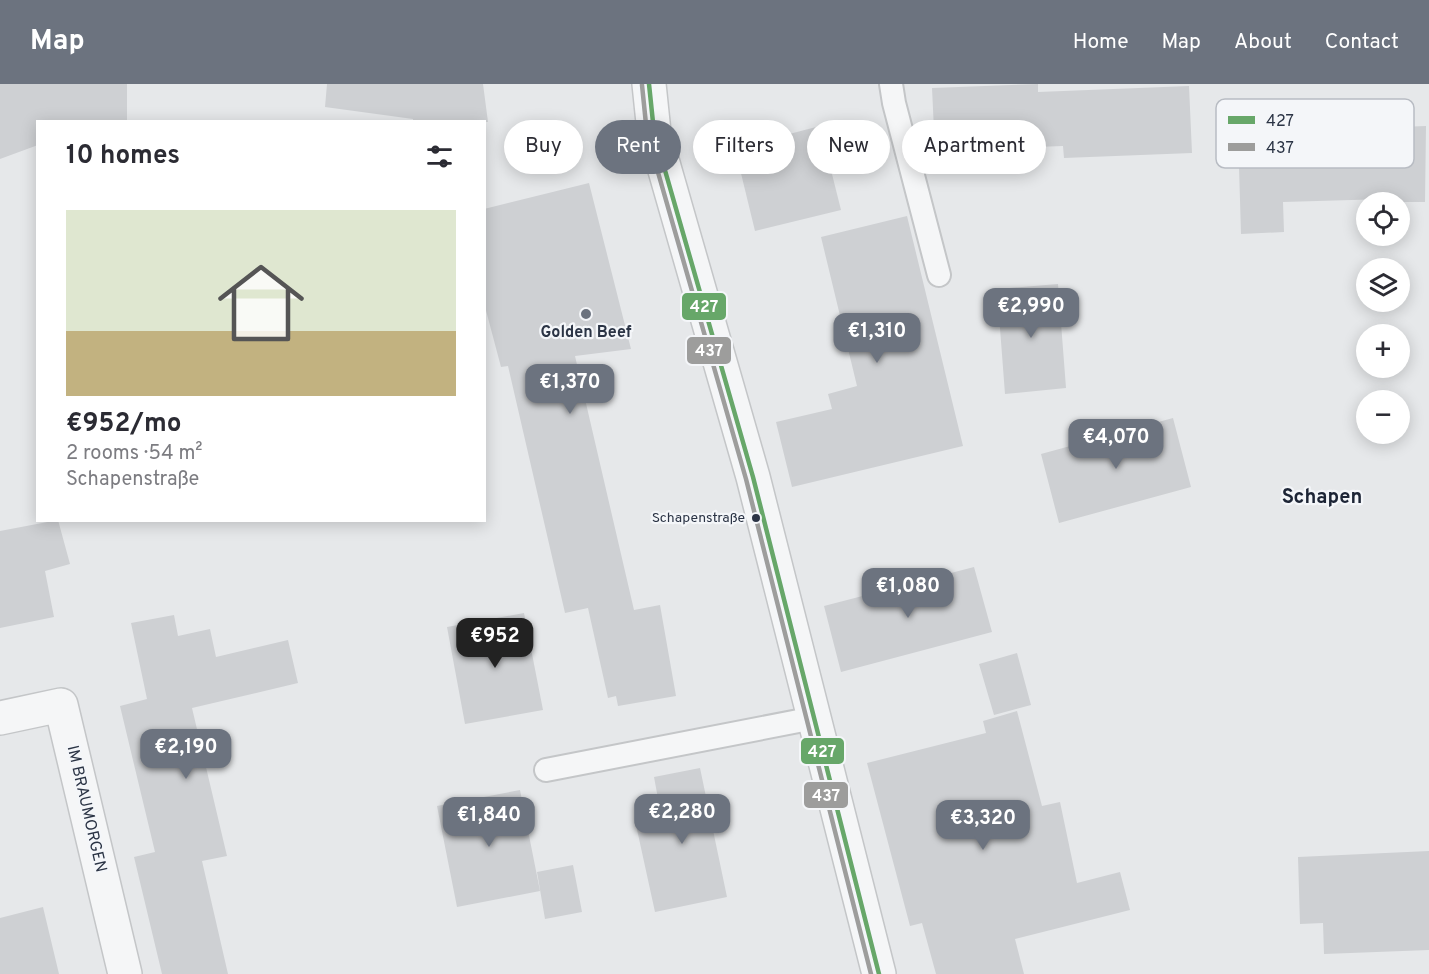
<!DOCTYPE html>
<html lang="en">
<head>
<meta charset="utf-8">
<style>
	:root { --surface:#fff; --page:#f2f2f3; --text:#2b2b33; --muted:#7c7c81; --accent:#6c737f }
	body { margin:0; font-family:Overpass,sans-serif; background:var(--page); color:var(--text); height:100vh; display:flex; flex-direction:column; font-size:22px; white-space:nowrap }
	* { box-sizing:border-box; margin:0 }
	p { font-size:20px; color:var(--muted) }
	.icon { flex:none; width:33px; height:33px; fill:none; stroke:currentColor; stroke-width:2; stroke-linecap:round; stroke-linejoin:round }
	.map { position:relative; flex:1; overflow:hidden }
	.panel { position:absolute; left:36px; top:36px; width:450px; height:402px; display:flex; flex-direction:column; background:var(--surface); border-radius:0px; box-shadow:0 3px 15px #0003 }
	.panel>* { flex:none }
	.hud { position:absolute; left:504px; top:36px; width:570px; height:54px; display:flex; gap:12px }
	.fabs { position:absolute; left:1356px; top:108px; display:grid; gap:12px }
	.fabs a { display:grid; place-items:center; width:54px; height:54px; border-radius:50%; background:var(--surface); box-shadow:0 3px 15px #0003; font-size:30px }
	.price { position:absolute; translate:-50% -51px; padding:0 14px; border-radius:12px; background:var(--accent); color:#fff; font-size:20px; line-height:39px; filter:drop-shadow(0 2px 3px #0008) }
	.price::after { content:''; position:absolute; left:50%; top:36px; width:18px; height:14px; margin-left:-9px; background:inherit; clip-path:polygon(0 0,100% 0,50% 100%) }
	.price.selected { background:#222; color:#fff }
	ul { padding:0; list-style:none }
	li { display:grid; align-content:center; gap:12px; height:318px; padding:0 30px }
	li span { display:grid; place-items:center; height:186px; border-radius:0px; color:#555 }
	li>.icon { margin-inline-start:auto }
	span .icon { width:108px; height:108px; fill:#fffc; stroke-width:1 }
	li b { font-size:26px }
	h2 { display:flex; justify-content:space-between; align-items:center; height:72px; padding:0 30px; font-size:26px }
	.tag { padding:0 21px; border-radius:27px; background:var(--surface); box-shadow:0 3px 15px #0003; font-size:21px; line-height:54px }
	.tag.selected { background:var(--accent); color:#fff }
	header { display:flex; align-items:center; gap:36px; box-sizing:border-box; height:84px; padding:0 30px; background:var(--accent); color:#fff }
	header strong { font-size:28px }
	nav { display:flex; gap:33px; margin-inline-start:auto; font-size:21px }
	.map>svg:first-child { display:block }
</style>
</head>
<body>
<header>
<strong>Map</strong>
<nav><a>Home</a><a>Map</a><a>About</a><a>Contact</a></nav>
</header>
<div class="map">
<svg width="1429" height="890" viewBox="0 0 1429 890">
	<rect width="100%" height="100%" fill="#e6e8ea"/>
	<path fill="#ced0d3" d="M0,0h127v38h-89v23l-38,14z
		M327,0h156l5,38h-75v-3l-88,-12z
		M1038,0v8l151,-6 3,67 -128,5 -1,-12 -128,5 -3,-63z
		M820,42l21,84 -86,21 -17,-70 35,-9 -3,-13z
		M1426,42l-1,76h-39v-3l-103,3 1,30 -43,2 -3,-101z
		M589,99l42,166 -56,7 59,254 26,-5 16,91 -58,10 -2,-10 -8,2 -20,-90 -23,5 -57,-247 -7,1 -17,-64v-94z
		M907,132l56,230 -171,41 -16,-65 56,-13 -4,-15 29,-8 -36,-149z
		M1058,200l8,104 -61,6 -8,-105z
		M1173,334l18,69 -132,36 -18,-69z
		M58,436l12,44 -25,7 9,46 -54,11v-97z
		M974,483l18,65 -151,40 -17,-66z
		M524,529l19,97 -78,14 -18,-97z
		M174,531l4,21 32,-7 6,28 72,-17 10,43 -106,25 35,148 -25,5 26,113h-66l-28,-117 21,-5 -35,-146 27,-7 -16,-76z
		M1017,569l14,52 -37,10 -15,-51z
		M1017,627l25,95 18,-4 17,81 43,-11 10,38 -115,29 9,35h-88l-14,-51 -12,3 -43,-163 119,-30 -3,-12z
		M700,684l27,129 -72,15 -19,-87 26,-5 -8,-43z
		M520,706l20,101 -83,16 -20,-101z
		M1429,767v99l-105,4 -1,-31 -23,1 -2,-67z
		M573,781l9,47 -37,7 -8,-47z
		M43,823l16,67h-59v-56z"/>
	<g fill="none" stroke-linecap="round" stroke-linejoin="round">
		<defs>
			<path id="service" d="M891,0l3,19 45,172
				M546,686l268,-52"/>
			<path id="minor" d="M0,634l61,-13 64,269"/>
			<path id="tertiary" d="M649,0l5,48 99,345 126,497"/>
		</defs>
		<use href="#service" stroke="#c4c6c8" stroke-width="26"/>
		<use href="#minor" stroke="#c4c6c8" stroke-width="36"/>
		<use href="#tertiary" stroke="#c4c6c8" stroke-width="36"/>
		<use href="#service" stroke="#f5f6f7" stroke-width="22"/>
		<use href="#minor" stroke="#f5f6f7" stroke-width="33"/>
		<use href="#tertiary" stroke="#f5f6f7" stroke-width="33"/>
		<defs>
			<path id="bus-1" d="M649,0l5,48 99,345 126,497"/>
			<path id="bus-2" d="M642,1l5,49 99,345 125,495"/>
		</defs>
		<use href="#bus-1" stroke="#f4f6f9" stroke-width="9"/>
		<use href="#bus-2" stroke="#f4f6f9" stroke-width="9"/>
		<use href="#bus-1" stroke="#67a769" stroke-width="4.5"/>
		<use href="#bus-2" stroke="#9d9d9c" stroke-width="4.5"/>
	</g>
	<circle fill="#6c737f" stroke="#f4f6f9" stroke-width="2" cx="586" cy="230" r="6"/>
	<circle fill="#2b3445" stroke="#f4f6f9" stroke-width="2" cx="756" cy="434" r="5"/>
	<g text-anchor="middle" dominant-baseline="central" stroke-width="4.5" stroke-linejoin="round" paint-order="stroke">
		<g font-size="14" fill="#2b3445" stroke="#f4f6f9" text-anchor="end">
			<text x="745" y="434">Schapenstraße</text>
		</g>
		<g font-size="16" font-weight="bold" fill="#2b3445" stroke="#f4f6f9">
			<text x="586" y="249">Golden Beef</text>
		</g>
		<g font-size="16" fill="#2b3445" stroke="#f4f6f9">
			<text transform="translate(86 725) rotate(77)">IM BRAUMORGEN</text>
		</g>
		<g font-size="20" font-weight="bold" fill="#1d2536" stroke="#f4f6f9">
			<text x="1322" y="414">Schapen</text>
		</g>
	</g>
	<rect x="1216" y="15" width="198" height="69" rx="9" fill="#f4f6f9" stroke="#b8bcc3" stroke-width="1.5"/>
	<rect x="1228" y="32" width="27" height="8" fill="#67a769"/>
	<rect x="1228" y="59" width="27" height="8" fill="#9d9d9c"/>
	<g font-size="16" fill="#2b3445">
		<text x="1266" y="42">427</text>
		<text x="1266" y="69">437</text>
	</g>
	<g stroke="#f4f6f9" stroke-width="2">
		<rect x="681" y="208" width="46" height="29" rx="6" fill="#67a769"/>
		<rect x="686" y="252" width="46" height="29" rx="6" fill="#9d9d9c"/>
		<rect x="800" y="653" width="45" height="28" rx="6" fill="#67a769"/>
		<rect x="803" y="697" width="46" height="28" rx="6" fill="#9d9d9c"/>
	</g>
	<g font-size="16" text-anchor="middle" font-weight="bold" fill="#fff">
		<text x="704" y="228">427</text>
		<text x="709" y="272">437</text>
		<text x="822" y="673">427</text>
		<text x="826" y="717">437</text>
	</g>
</svg>
<div class="fabs">
<a><svg class="icon" aria-label="locate" viewBox="0 0 24 24"><circle cx="12" cy="12" r="6"/><path d="M12 2v4M12 18v4M2 12h4M18 12h4"/></svg></a>
<a><svg class="icon" aria-label="layers" viewBox="0 0 24 24"><path d="M12 4l9 5-9 5-9-5zM3 14l9 5 9-5"/></svg></a>
<a>+</a>
<a>−</a>
</div>
<b class="price" style="left:1031px;top:255px">€2,990</b>
<b class="price" style="left:877px;top:280px">€1,310</b>
<b class="price" style="left:570px;top:331px">€1,370</b>
<b class="price" style="left:1116px;top:386px">€4,070</b>
<b class="price" style="left:908px;top:535px">€1,080</b>
<b class="price selected" style="left:495px;top:585px">€952</b>
<b class="price" style="left:186px;top:696px">€2,190</b>
<b class="price" style="left:682px;top:761px">€2,280</b>
<b class="price" style="left:489px;top:764px">€1,840</b>
<b class="price" style="left:983px;top:767px">€3,320</b>
<div class="hud">
<a class="tag">Buy</a>
<a class="tag selected">Rent</a>
<a class="tag">Filters</a>
<a class="tag">New</a>
<a class="tag">Apartment</a>
</div>
<section class="panel">
<h2>10 homes<svg class="icon" aria-label="filters" viewBox="0 0 24 24"><path d="M4 7h16M4 17h16"/><circle cx="9" cy="7" r="2"/><circle cx="15" cy="17" r="2"/></svg></h2>
<ul>
<li><span style="background:linear-gradient(#dfe7d0 65%,#c2b280 0)"><svg class="icon" aria-label="home" viewBox="0 0 24 24"><path d="M3 11l9-7 9 7M6 9v11h12V9"/></svg></span><div><b>€952/mo</b><p>2 rooms · 54 m²</p><p>Schapenstraße</p></div></li>
</ul>
</section>
</div>
</body>
</html>
